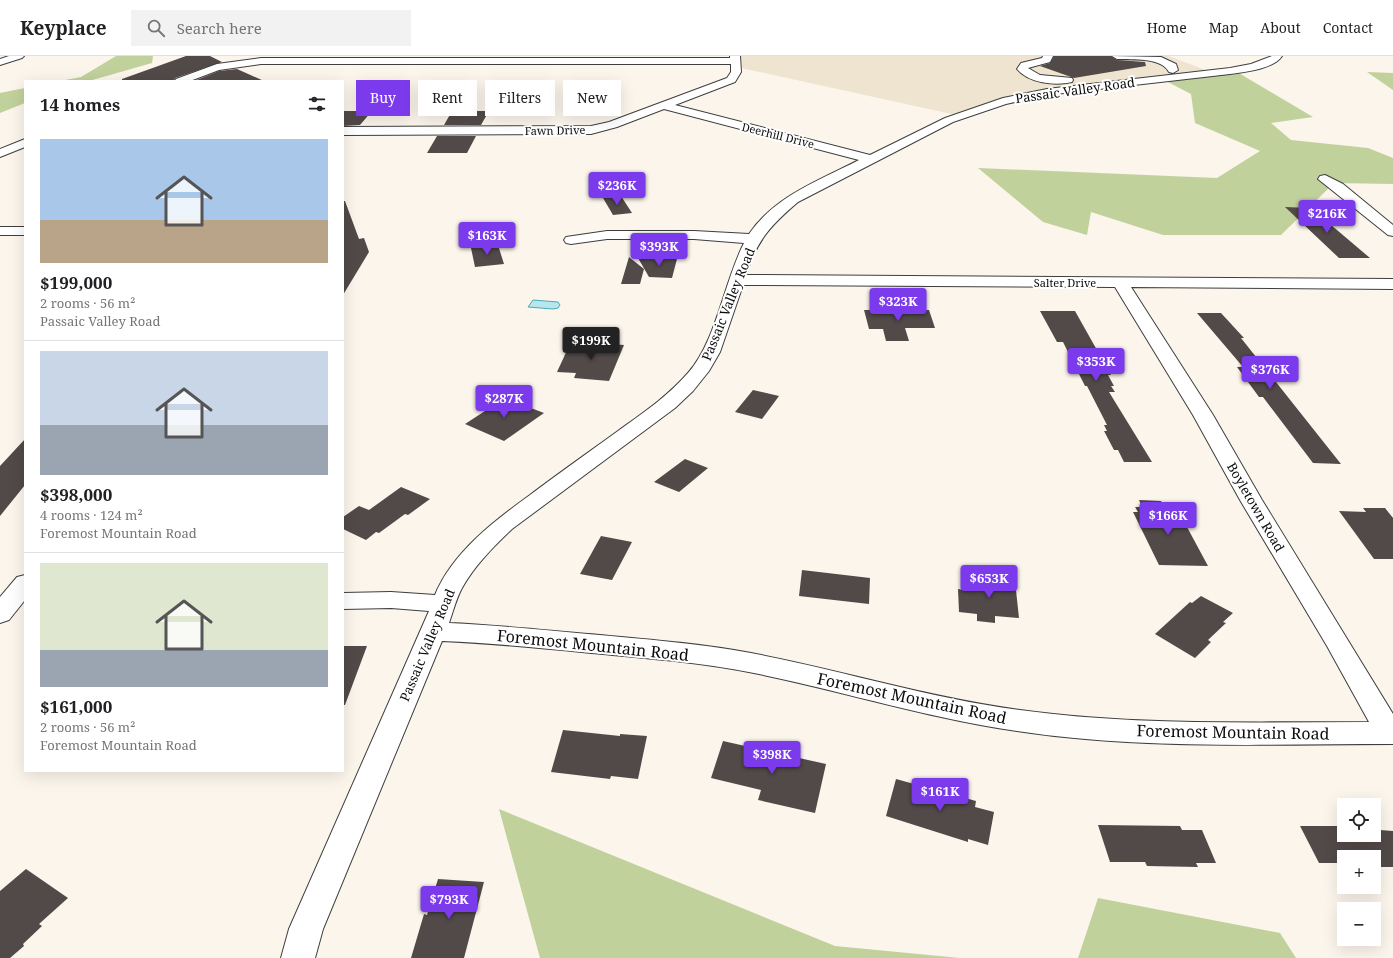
<!DOCTYPE html>
<html lang="en">
<head>
<meta charset="utf-8">
<style>
	:root { --surface:#fff; --page:#f2f2f2; --text:#202124; --muted:#757577; --line:#e0e0e0; --accent:#7c3aed }
	body { margin:0; font-family:"Noto Serif",serif; background:var(--page); color:var(--text); height:100vh; display:flex; flex-direction:column; font-size:15px; white-space:nowrap }
	* { box-sizing:border-box; margin:0 }
	p { font-size:13px; color:var(--muted) }
	.icon { flex:none; width:22px; height:22px; fill:none; stroke:currentColor; stroke-width:2; stroke-linecap:round; stroke-linejoin:round }
	.map { position:relative; flex:1; overflow:hidden }
	.panel { position:absolute; left:24px; top:24px; width:320px; height:692px; display:flex; flex-direction:column; background:var(--surface); border-radius:0px; box-shadow:0 4px 16px #0002 }
	.panel>* { flex:none }
	.hud { position:absolute; left:356px; top:24px; width:380px; height:36px; display:flex; gap:8px }
	.controls { position:absolute; left:1337px; top:742px; display:grid; gap:8px }
	.controls a { display:grid; place-items:center; width:44px; height:44px; border-radius:0px; background:var(--surface); box-shadow:0 4px 16px #0002; font-size:20px }
	.price { position:absolute; translate:-50% -34px; padding:0 9px; border-radius:4px; background:var(--accent); color:#fff; font-size:13px; line-height:26px; filter:drop-shadow(0 1px 2px #0008) }
	.price::after { content:''; position:absolute; left:50%; top:24px; width:12px; height:9px; margin-left:-6px; background:inherit; clip-path:polygon(0 0,100% 0,50% 100%) }
	.price.selected { background:#222; color:#fff }
	ul { padding:0; list-style:none }
	li { display:grid; align-content:center; gap:8px; height:212px; padding:0 16px }
	li+li { border-top:1px solid var(--line) }
	li span { display:grid; place-items:center; height:124px; border-radius:0px; color:#555 }
	li>.icon { margin-inline-start:auto }
	span .icon { width:72px; height:72px; fill:#fffc; stroke-width:1 }
	li b { font-size:17px }
	h2 { display:flex; justify-content:space-between; align-items:center; height:48px; padding:0 16px; font-size:17px }
	.tag { padding:0 14px; border-radius:0px; background:var(--surface); box-shadow:0 4px 16px #0002; font-size:14px; line-height:36px }
	.tag.selected { background:var(--accent); color:#fff }
	header { display:flex; align-items:center; gap:24px; box-sizing:border-box; height:56px; padding:0 20px; background:var(--surface); border-bottom:1px solid var(--line) }
	header strong { font-size:19px }
	nav { display:flex; gap:22px; margin-inline-start:auto; font-size:14px }
	.search { width:280px; height:36px; background:var(--page); display:flex; align-items:center; gap:10px; box-sizing:border-box; padding:0 14px; border-radius:0px; color:var(--muted); font-size:15px }
	.map>svg:first-child { display:block }
</style>
</head>
<body>
<header>
<strong>Keyplace</strong>
<div class="search"><svg class="icon" aria-label="search" viewBox="0 0 24 24"><circle cx="10" cy="10" r="6"/><path d="M15 15l6 6"/></svg>Search here</div>
<nav><a>Home</a><a>Map</a><a>About</a><a>Contact</a></nav>
</header>
<div class="map">
<svg width="1393" height="902" viewBox="0 0 1393 902">
	<rect width="100%" height="100%" fill="#fcf5ec"/>
	<path fill="#efe4cf" d="M732,0h437l44,17 -174,19 -83,23 -224,-49z"/>
	<path fill="#c1d19c" d="M116,0h37l-1,7 -63,18h-29l21,-4z
		M1232,13l81,48 -42,6 20,17 77,8 25,10v26l-59,-1 -53,52h-118l-72,-23 -4,23 -44,-13 -65,-54 239,10 43,-27 -65,-28 -4,-29 -29,-15z
		M1367,16l26,1v17z
		M25,32v15l-25,10v-20z
		M499,753l336,137 125,12h-420z
		M1098,842l182,35 16,25h-218z"/>
	<path fill="#b7e7ed" stroke="#48abbb" d="M533,244l25,2 2,3 -2,3 -5,1 -25,-2z"/>
	<path fill="#524a49" d="M186,0h24l12,6 -47,16 -1,3h-52v-2z
		M1054,0h57l6,4 28,2 1,4 -72,12 -34,-12 10,-3z
		M237,13l27,12h-70l25,-10z
		M343,55h29l-12,14 -17,1z
		M452,55h37l-8,14h-37z
		M437,80h39l-9,17h-40z
		M621,140l11,17 -19,2 -10,-17z
		M343,145h2l14,38 5,-1 5,14 -26,43z
		M1285,151l26,1 59,50h-31z
		M498,189l6,19 -29,3 -4,-19z
		M629,201l15,12 -4,15h-19z
		M638,202l39,1 -5,19 -23,-1z
		M864,254h65l6,18h-30l4,13h-23l-3,-12h-14z
		M1040,255h35l36,64h-3l6,11h-3l4,6h-6l43,70h-28l-6,-12h-4l-10,-19h3l-3,-6h3l-20,-39h-2l-22,-44h-6z
		M1197,257h24l23,25h-3l100,126 -28,-1 -50,-66h-4l-22,-30h6z
		M580,286l44,3 -15,36 -35,-3 2,-5 -19,-1 12,-26 9,1z
		M753,334l26,6 -17,23 -27,-7z
		M505,342l39,15 -40,28 -39,-17z
		M25,383v46l-25,31v-50z
		M685,403l23,9 -29,24 -25,-10z
		M401,431l29,12 -22,16 -3,-1 -26,19 -3,-1 -10,8 -23,-11v-12l16,-11 10,4z
		M1139,444l22,1 7,13h12l28,52 -49,-1 -26,-53h5l-3,-5h7z
		M1363,452h22l8,10v41h-19l-35,-48 27,1z
		M601,480l31,6 -20,38 -32,-6z
		M802,514l68,8 -1,26 -70,-8z
		M965,520l50,5 4,37 -24,-2v7l-18,-2v-7l-18,-2 -1,-23 7,1z
		M1201,540l32,17 -10,9 3,1 -18,17 3,2 -16,16 -40,-24 35,-32 2,1z
		M343,590h24l-22,59h-2z
		M563,674l57,6v-2l27,2 -9,43 -27,-3 -1,3 -59,-7z
		M723,685l103,23 -11,49 -57,-13 3,-10 -50,-12z
		M896,723l80,22 -1,6 19,5 -6,33 -20,-6v3l-82,-26z
		M1098,769l82,1 2,4h20l14,33h-20l2,4 -51,-1 -2,-4h-35z
		M1300,770h44v9h30v-9h4l2,4 13,1v36h-19v-10h-30v6h-25z
		M26,813l42,29 -29,26 3,2 -19,18 1,2 -14,12h-10v-67z
		M438,823l46,3 -20,76h-53l13,-44 3,1z"/>
	<g fill="none" stroke-linecap="round" stroke-linejoin="round">
		<defs>
			<path id="minor" d="M9,0h15l-2,2 -22,7v-6z
				M730,0h10l1,16 -6,10 -60,23 195,50 75,-37 58,-20 44,-9 183,-21 21,-4 21,-8h10c-8,13 -38,16 -52,18l-183,21 -41,9 -53,18 -155,80c-28,24 -41,38 -52,73l647,4v10l-262,-2 82,128 49,85 131,214v30c-125,0 -252,6 -376,-13 -89,-13 -175,-40 -263,-58 -54,-11 -109,-15 -163,-20 -50,-5 -99,-10 -149,-12l-119,288 -8,29h-34l8,-29 140,-318 -38,-3 -48,1v-16l48,-1 44,3c17,-42 59,-74 95,-100 29,-22 59,-43 88,-64 25,-18 50,-35 70,-58 28,-31 36,-91 56,-130l-50,-4h-87l-36,5 -5,-1 -2,-3 2,-3 41,-6h87l55,3c26,-38 71,-54 110,-74l-195,-51 -47,18 -26,7 -248,1v-8l248,-1 18,-4 118,-44 4,-6v-8h-470l-42,6 -29,11h-15l1,-2 41,-15 44,-6h469zM743,229l372,2 78,128 47,85 87,146 42,76c-116,0 -233,4 -349,-12 -91,-12 -179,-40 -269,-57 -54,-10 -108,-14 -163,-19 -46,-4 -92,-9 -139,-11 4,-11 7,-24 13,-35 12,-22 31,-41 50,-59l163,-121 18,-17 16,-20 11,-19z
				M1043,0h10l-3,6 -22,6 12,7 32,3 1,2 -1,2c-17,4 -44,1 -55,-13l4,-6 21,-5z
				M1112,0l49,1 15,7 2,6 -5,3 -4,-1c-8,-15 -36,-12 -52,-13z
				M25,83v8l-25,10v-8z
				M1325,119l18,9 50,41v11l-5,-1 -70,-56 2,-3z
				M0,171h25v8h-25z
				M25,519v25l-16,20 -9,3v-26l17,-20z"/>
		</defs>
		<use href="#minor" stroke="#3e3e3e" stroke-width="2"/>
		<use href="#minor" fill="#fff" fill-rule="evenodd"/>
	</g>
	<g text-anchor="middle" dominant-baseline="central" stroke-width="4" stroke-linejoin="round" paint-order="stroke">
		<g font-size="11" fill="#0b0b0b" stroke="#fff">
			<text transform="translate(555 74) rotate(-1)">Fawn Drive</text>
			<text transform="translate(778 79) rotate(14)">Deerhill Drive</text>
			<text x="1065" y="226">Salter Drive</text>
		</g>
		<g font-size="13" fill="#0b0b0b" stroke="#fff">
			<text transform="translate(1075 34) rotate(-8)">Passaic Valley Road</text>
			<text transform="translate(728 248) rotate(-68)">Passaic Valley Road</text>
			<text transform="translate(1256 451) rotate(60)">Boyletown Road</text>
			<text transform="translate(427 589) rotate(-67)">Passaic Valley Road</text>
		</g>
		<g font-size="16" fill="#0b0b0b" stroke="#fff">
			<text transform="translate(593 589) rotate(6)">Foremost Mountain Road</text>
			<text transform="translate(912 642) rotate(12)">Foremost Mountain Road</text>
			<text transform="translate(1233 676) rotate(1)">Foremost Mountain Road</text>
		</g>
	</g>
</svg>
<div class="controls">
<a><svg class="icon" aria-label="locate" viewBox="0 0 24 24"><circle cx="12" cy="12" r="6"/><path d="M12 2v4M12 18v4M2 12h4M18 12h4"/></svg></a>
<a>+</a>
<a>−</a>
</div>
<b class="price" style="left:617px;top:150px">$236K</b>
<b class="price" style="left:1327px;top:178px">$216K</b>
<b class="price" style="left:487px;top:200px">$163K</b>
<b class="price" style="left:659px;top:211px">$393K</b>
<b class="price" style="left:898px;top:266px">$323K</b>
<b class="price selected" style="left:591px;top:305px">$199K</b>
<b class="price" style="left:1096px;top:326px">$353K</b>
<b class="price" style="left:1270px;top:334px">$376K</b>
<b class="price" style="left:504px;top:363px">$287K</b>
<b class="price" style="left:1168px;top:480px">$166K</b>
<b class="price" style="left:989px;top:543px">$653K</b>
<b class="price" style="left:772px;top:719px">$398K</b>
<b class="price" style="left:940px;top:756px">$161K</b>
<b class="price" style="left:449px;top:864px">$793K</b>
<div class="hud">
<a class="tag selected">Buy</a>
<a class="tag">Rent</a>
<a class="tag">Filters</a>
<a class="tag">New</a>
</div>
<section class="panel">
<h2>14 homes<svg class="icon" aria-label="filters" viewBox="0 0 24 24"><path d="M4 7h16M4 17h16"/><circle cx="9" cy="7" r="2"/><circle cx="15" cy="17" r="2"/></svg></h2>
<ul>
<li><span style="background:linear-gradient(#a9c7e8 65%,#b9a48a 0)"><svg class="icon" aria-label="home" viewBox="0 0 24 24"><path d="M3 11l9-7 9 7M6 9v11h12V9"/></svg></span><div><b>$199,000</b><p>2 rooms · 56 m²</p><p>Passaic Valley Road</p></div></li>
<li><span style="background:linear-gradient(#c9d6e8 60%,#9aa5b1 0)"><svg class="icon" aria-label="home" viewBox="0 0 24 24"><path d="M3 11l9-7 9 7M6 9v11h12V9"/></svg></span><div><b>$398,000</b><p>4 rooms · 124 m²</p><p>Foremost Mountain Road</p></div></li>
<li><span style="background:linear-gradient(#dfe7d0 70%,#9aa5b1 0)"><svg class="icon" aria-label="home" viewBox="0 0 24 24"><path d="M3 11l9-7 9 7M6 9v11h12V9"/></svg></span><div><b>$161,000</b><p>2 rooms · 56 m²</p><p>Foremost Mountain Road</p></div></li>
</ul>
</section>
</div>
</body>
</html>
